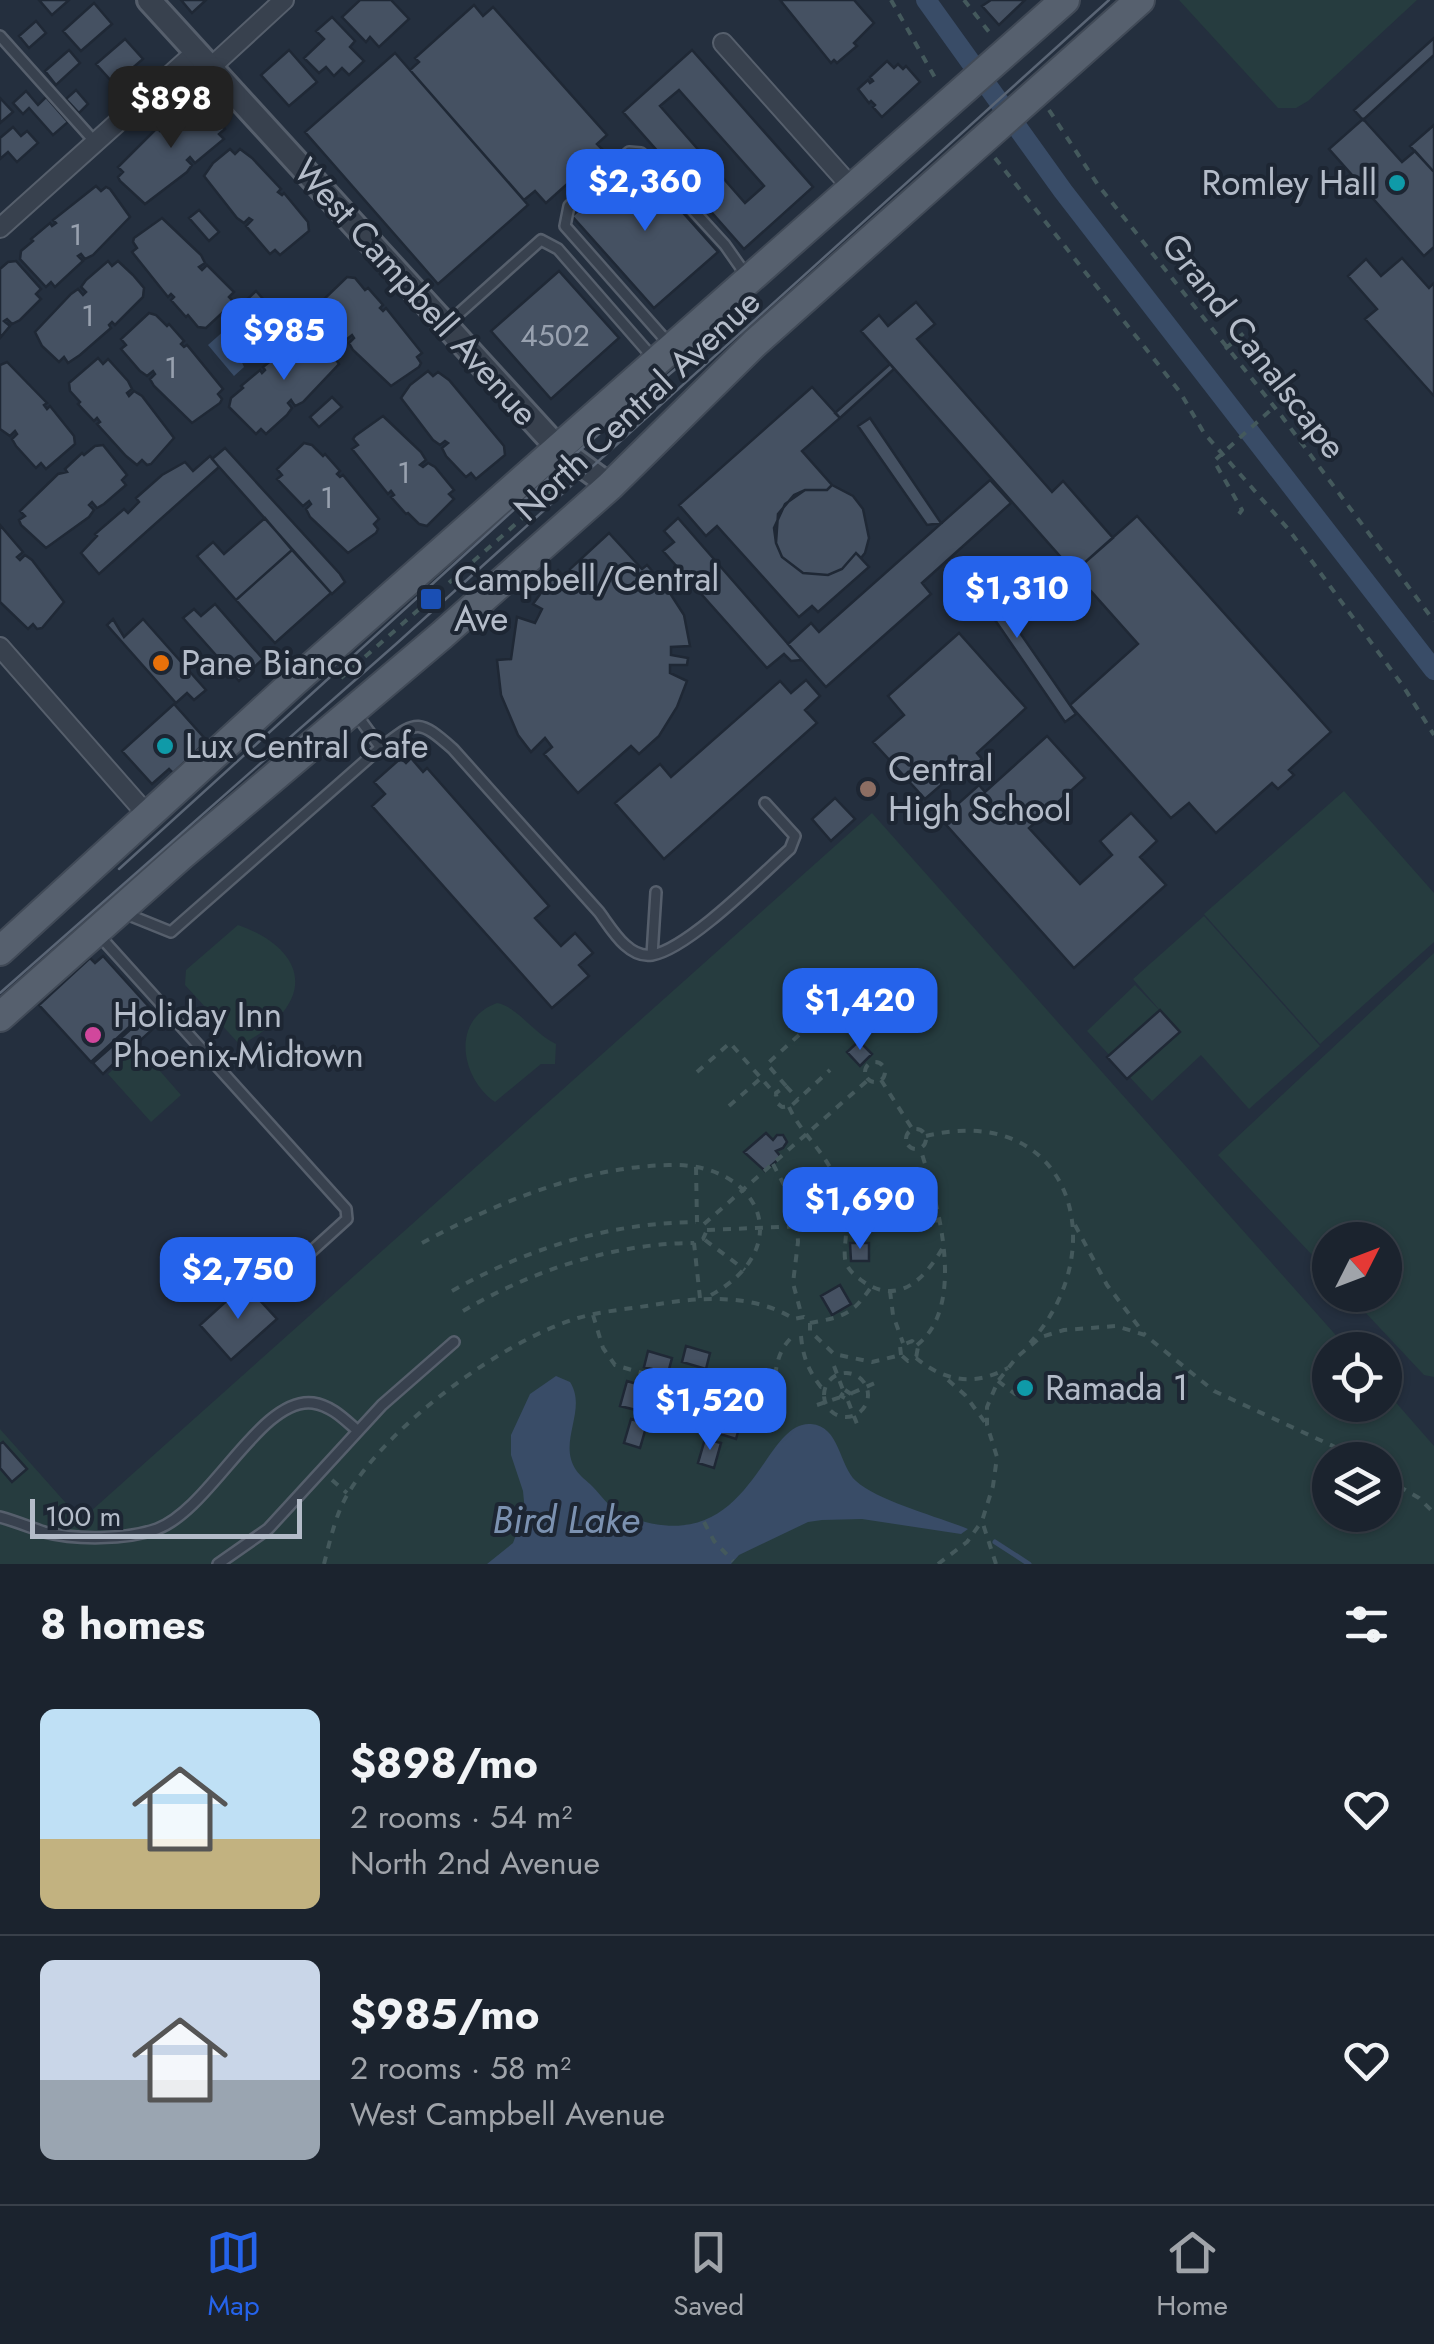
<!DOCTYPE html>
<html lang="en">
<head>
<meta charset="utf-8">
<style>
	:root { --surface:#1b232e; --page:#282f3a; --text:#f1f3f6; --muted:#a0a4aa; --line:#39404a; --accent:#2563eb }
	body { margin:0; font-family:Jost,sans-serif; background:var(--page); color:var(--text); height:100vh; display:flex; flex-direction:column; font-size:38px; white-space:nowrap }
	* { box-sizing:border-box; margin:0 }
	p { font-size:32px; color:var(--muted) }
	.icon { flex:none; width:55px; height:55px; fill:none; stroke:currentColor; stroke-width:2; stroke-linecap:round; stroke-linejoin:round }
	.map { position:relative; height:1564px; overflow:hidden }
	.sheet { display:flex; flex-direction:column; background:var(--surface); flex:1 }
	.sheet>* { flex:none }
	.needle { width:65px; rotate:48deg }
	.fabs { position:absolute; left:1312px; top:1222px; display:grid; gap:20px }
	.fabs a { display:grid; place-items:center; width:90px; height:90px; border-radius:50%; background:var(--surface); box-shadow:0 2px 8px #0004,0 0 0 2px var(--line); font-size:50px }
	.scale { position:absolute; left:30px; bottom:25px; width:272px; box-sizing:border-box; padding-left:10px; border:5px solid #b4bcc9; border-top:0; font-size:28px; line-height:35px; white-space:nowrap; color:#b4bcc9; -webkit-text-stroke:8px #1d2633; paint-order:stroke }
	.price { position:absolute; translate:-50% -85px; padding:0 22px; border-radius:20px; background:var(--accent); color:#fff; font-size:32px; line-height:65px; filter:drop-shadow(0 2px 5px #0008) }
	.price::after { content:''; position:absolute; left:50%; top:60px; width:30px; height:22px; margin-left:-15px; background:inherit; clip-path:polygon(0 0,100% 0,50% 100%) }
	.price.on { background:#222; color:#fff }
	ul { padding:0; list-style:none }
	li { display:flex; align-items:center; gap:30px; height:250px; padding:0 40px }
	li+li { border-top:2px solid var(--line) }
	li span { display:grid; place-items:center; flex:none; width:280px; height:200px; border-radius:15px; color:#555 }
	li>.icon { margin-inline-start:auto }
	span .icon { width:120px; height:120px; fill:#fffc; stroke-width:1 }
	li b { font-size:42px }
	h2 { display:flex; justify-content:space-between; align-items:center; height:120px; padding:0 40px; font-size:42px }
	.tabs { display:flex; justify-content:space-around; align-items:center; height:140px; border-top:2px solid var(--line); background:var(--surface); font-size:28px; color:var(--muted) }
	.tabs a { display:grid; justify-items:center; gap:5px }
	.tabs .on { color:var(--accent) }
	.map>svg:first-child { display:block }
</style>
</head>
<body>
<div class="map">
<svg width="1434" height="1564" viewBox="0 0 1434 1564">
	<rect width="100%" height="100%" fill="#242f3e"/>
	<path fill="#263c3f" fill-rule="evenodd" d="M1179,0h238l-109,101 -12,7h-18z
		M1344,791l90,102v49l-114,102 -116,-130z
		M872,813l477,537h-19v55h55v-15l49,56v118h-1434v-135l81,91zM1330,1460h55v55h-55z
		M1204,916l116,130 -71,63 -48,-54 -49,46 -65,-70 48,-46 29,30 -31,-36z
		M238,925c47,16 82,54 35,98 -9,9 -21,15 -32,23l-56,-61 1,-15z
		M1434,953v424l-10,-2 -75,-80h36v-55h-55v34l-112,-119z
		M497,1003c21,4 36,30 59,41l-1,20h-14l-46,38c-34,-24 -45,-82 2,-99z
		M138,1046l43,49 -30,27 -43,-48z"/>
	<path fill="#394c67" d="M226,329c11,12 11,24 18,38l-10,9 -26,-31z
		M556,1376l14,6c18,28 -13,60 6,88 4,6 11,11 16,16 12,12 18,24 34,30 127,48 134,-96 185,-92 29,2 28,42 45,57 22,20 83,36 112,48l-7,5 -99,-15 -40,1 -14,2 -69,33 -8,9h-244l26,-21 12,-31 -2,-21 -12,-36v-20l19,-41z"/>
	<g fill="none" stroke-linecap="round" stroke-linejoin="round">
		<path stroke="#394c67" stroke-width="5" d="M995,1542l34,22"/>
		<path stroke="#394c67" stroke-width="20" d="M926,0l137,191 371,479"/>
	</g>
	<path fill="#455162" stroke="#1f2835" stroke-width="2.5" fill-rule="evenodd" d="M39,0h30l-17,15z
		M181,0h25l-14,13z
		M360,0h31l18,19 -30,28 -9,-10 -4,5 -24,-25z
		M780,0h74l20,23 -20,20 3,3 -20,17 -3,-3 -3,3z
		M991,0h34l-26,25 -17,-19z
		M94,3l18,21 -31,27 -18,-20z
		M474,5l9,11 10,-9 114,128 -10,9 7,7 -58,52 -11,-12 -11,9 -114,-130 9,-8 -4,-4z
		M332,17l23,24 -5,6 14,14 -15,14 -7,-7 -8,8 -8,-9 -7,6 -15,-15 20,-19 -8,-8z
		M36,21l10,12 -17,15 -10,-12z
		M1434,38v17l-71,65 -9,-10z
		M125,39l18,20 -29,25 -18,-20z
		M69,50l11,13 -24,22 -11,-14z
		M289,50l28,32 -28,24 -28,-31z
		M692,50l121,137 -69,62 -121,-137zM679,90l85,96 -19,17 -85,-97z
		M395,53l133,152 -90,79 -133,-152z
		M887,61l7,7 4,-4 5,5 3,-3 14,16 -38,35 -9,-10 2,-2 -4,-4 -2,2 -11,-14 10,-9 2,3 3,-2 -3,-4z
		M76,90l12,14 -9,9 -13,-14z
		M26,91l12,14 8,-8 22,25 -15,13 -24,-27 -6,6 -10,-11z
		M0,98l13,14 -13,11z
		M192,100h9l12,13 12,16 -6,5 5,5 -29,24 -5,-6 -3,3 5,5 -5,7 -42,32 -25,-23 -2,-4 5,-5 -5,-5 39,-39 3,3 3,-3 -2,-3 18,-16 2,2z
		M1363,119l39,43 13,-11 19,21v75l-10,9 -95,-107z
		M1434,125v47l-24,-26z
		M13,127l8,9 6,-5 11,12 -21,19 -9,-10 -8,7v-21z
		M230,149l5,5 5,-5 12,9 29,31 -3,3 4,3 2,-2 24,29 1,9 -29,24 -5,-5 -5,4 -24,-28 6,-6 -3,-2 -5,5 -7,-5 -33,-42 9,-13z
		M635,159l83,93 -64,56 -82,-92z
		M96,186l5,5 5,-4 4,2 20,28 -37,38 -8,4 -4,-5 -3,2 5,5 -28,26 -4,-5 -5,5 -26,-28 1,-8 12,-10 -2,-2 19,-16 2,3 4,-3 -3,-3z
		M199,210l20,22 -10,9 -20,-23z
		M162,218l39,37 4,8 -6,4 3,3 5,-5 27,27 -5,5 5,5 -28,26 -8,-1 -10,-12 -2,2 -15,-17 3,-3 -3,-3 -3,3 -36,-45 5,-4 -4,-6 1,-4z
		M1402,258l27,30 5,-5v113l-69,-77 12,-10 -29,-33 18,-17 15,17z
		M16,261l25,28 -5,5 5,5 -21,21 -8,4 -5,-5 -3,2 6,5 -10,12v-69l8,-7z
		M108,261l4,5 6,-5 15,14 11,13 -1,9 -28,28 -3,-3 -3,3 2,3 -31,27 -12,8 -4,-6 -5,5 -17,-16 -7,-14 36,-38 7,-5 5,6 3,-3 -5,-5 5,-7z
		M559,271l60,67 -68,61 -60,-68z
		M347,277l8,1 10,12 3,-2 15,17 -3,3 3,3 3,-3 36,45 -5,4 4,6 -2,4 -28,19 -38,-36 -4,-7 5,-5 -2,-3 -6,5 -26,-27 5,-5 -5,-5z
		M256,291l25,28 -4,4 7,17 -25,12 -6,-10 -5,4 -23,-26z
		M916,302l19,22 -18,15 135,153 11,-11 50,57 -39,34 -213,-241 18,-16 9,11z
		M149,313l7,2 11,11 2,-2 15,17 -3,3 3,3 3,-2 36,44 -5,5 4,5 -2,4 -28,20 -38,-37 -4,-7 5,-5 -2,-3 -6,5 -7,-5 -19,-22 5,-4 -5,-6z
		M306,333l4,5 6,-4 4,2 19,28 -36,38 -8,4 -4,-6 -3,3 4,5 -5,7 -21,19 -5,-5 -5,5 -27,-27 2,-9 12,-10 -2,-2 19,-16 2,3 3,-3 -2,-3z
		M98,358l5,6 5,-5 20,22 4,8 -5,4 2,3 5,-5 8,5 32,42 -23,26 -4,1 -5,-5 -5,5 -11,-9 -29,-32 3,-2 -3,-4 -3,3 -16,-17 2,-2 -10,-11 -1,-8z
		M7,362l40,41 -3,2 3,4 3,-3 24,30 1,8 -29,25 -5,-6 -5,5 -20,-22 -4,-7 5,-5 -2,-3 -5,5 -10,-7v-64z
		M890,364l4,5 -54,49 -5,-5z
		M428,371l5,5 5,-4 11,8 55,66 1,9 -29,24 -5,-6 -5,4 -20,-21 -4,-8 6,-5 -3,-2 -5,4 -7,-5 -32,-42 9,-13z
		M812,387l28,31 -38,33 30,34 -5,5h-22l-20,14 -11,24 2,15 6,14 21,16 25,2 14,-6 14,-16 13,14 -51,45 -6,-6 -13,11 -82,-91 -11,10 -27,-31z
		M332,397l10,10 -23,20 -9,-10z
		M383,416l38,36 5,8 -6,5 3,2 5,-4 7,4 19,23 -5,4 5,5 -27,27 -8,-2 -11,-11 -2,1 -15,-17 3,-2 -3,-4 -3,3 -36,-45 6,-4 -5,-6 2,-3z
		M870,418l71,105 -14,2 -69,-99z
		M304,443l8,2 11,11 2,-2 15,17 -3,3 3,3 3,-2 36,44 -5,5 4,5 -2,4 -28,20 -38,-36 -4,-8 5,-5 -2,-3 -6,5 -26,-27 5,-4 -5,-6z
		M103,445l24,30 -5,5 4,5 -22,19 -7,4 -5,-6 -3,3 5,5 -5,7 -43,31 -25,-23 -2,-5 6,-4 -5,-5 38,-37 9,-2 -2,-3 17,-16 2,2 11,-9z
		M225,448l115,126 5,8 -13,12 -120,-135z
		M210,456l9,11 -120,107 -18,-21 16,-17 -2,-2 29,-25 4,4 11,-11 -3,-4 26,-23 23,-13 8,9z
		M990,480l21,23 -89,80 9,11 -105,93 -38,-43 23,-21 8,9z
		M832,485l21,11 10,13 6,29 -4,15 -4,5 -5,-5 -14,16 -14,6 -25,-2 -21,-16 -6,-14 2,-29 16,-19 11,-5h22z
		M1137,516l194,216 -42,38 5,5 -16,14 -6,-6 -56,50 -27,-30 -18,15 -101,-113 68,-61 -64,-72z
		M265,518l27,32 -56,50 -39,-44 16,-14 11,12z
		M678,518l21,24 103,118 -11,1 -7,-7 -17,14 -104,-117 11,-9 -10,-11z
		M0,525l23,27 -6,5 3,3 5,-5 7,5 32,42 -22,26 -5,1 -4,-5 -5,5 -28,-27z
		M609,533l33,36 5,-4 19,22 18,28 6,31 -19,1v8l17,3 -1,7h-17v8l17,8 -10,26 -18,29 -20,18 -8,-8 -53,47 -34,-39 8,-7 -7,-9 -14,14 -13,-17 -17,-40 -4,-35 14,-1 6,-42 18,6 7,-14 -9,-5 23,-32 2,-2 11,12 7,-6 -6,-7z
		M292,550l39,43 -56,50 -39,-43z
		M969,559l107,155 -11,8 -107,-156z
		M215,604l48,55 -24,22 -56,-63 11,-9 7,7z
		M113,619l11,18 19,-18 63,71 -12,10 -7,-7 -11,10 -69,-78z
		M959,633l67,75 -49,45 5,6 -21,19 -5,-6 -31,27 -52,-57 31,-27 -16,-19z
		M806,680l14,16 -15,14 12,13 -153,136 -49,-56 45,-39 11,13 109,-96 11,12z
		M174,704l33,37 -34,32 -4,-4 -17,15 -30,-33z
		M1047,736l38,42 -56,50 51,56 32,-29 -12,-14 31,-28 26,28 -17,16 26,28 -92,83 -133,-149 38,-34 6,7z
		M401,758l5,5 5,-5 12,14 4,-4 122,138 -14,12 26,28 14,-13 18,20 -14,12 10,11 -37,32 -180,-202 13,-12 -11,-12z
		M835,798l20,21 -24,22 -19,-22z
		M103,956l47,52 -59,54 -52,-57 51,-47 5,5z
		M1160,1010l20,22 -53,47 -20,-22z
		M144,1017l10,11 -22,20 -10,-11z
		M118,1041l9,10 -24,23 -10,-11z
		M859,1041l13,13 -12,12 -13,-14z
		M766,1133l7,7 4,-5h6l4,7 -4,6 -7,3 5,6 -16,14 -21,-19z
		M850,1243h19v18h-18z
		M245,1284l32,35 -46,41 -31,-35z
		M840,1285l11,19 -19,11 -11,-19z
		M686,1346l24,7 -4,16 -24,-7z
		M648,1351l24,7 -4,15 -24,-6z
		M716,1370l24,7 -4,16 -24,-7z
		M627,1381l16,5 -7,24 -16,-4z
		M727,1409l16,5 -7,25 -16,-5z
		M631,1419l16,5 -7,24 -16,-5z
		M705,1439l16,4 -7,25 -16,-5z
		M3,1442l24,27 -15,13 -12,-14v-24z"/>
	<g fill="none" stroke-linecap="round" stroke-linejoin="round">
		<defs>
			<path id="service" d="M0,36l95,106
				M446,325l95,-85 17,9 96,110
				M670,345l-105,-119 4,-20 60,-54 12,1 84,92 21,30
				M356,714l25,34
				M124,913l47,19 208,-183c37,-27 37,-33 74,0l146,163c12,16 29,47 53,43 36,-6 109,-80 138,-106l5,-13 -30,-33
				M97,933l249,276 1,10 -43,39
				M652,955l4,-63
				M0,1517c15,4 29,10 44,15 31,8 82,8 113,-3 54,-20 104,-133 156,-126 19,3 31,16 45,28
				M218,1564l50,-35 114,-124 72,-63"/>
			<path id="minor" d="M723,43l131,147
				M210,68l74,-68
				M0,228l196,-176
				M0,647l149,170"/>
			<path id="tertiary" d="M149,0l408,447 53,39"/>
			<path id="primary" d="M0,951l294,-269 771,-682
				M0,1017l182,-162 260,-220 168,-149 145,-143 385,-343"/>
		</defs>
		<use href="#service" stroke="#565f6c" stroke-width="14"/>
		<use href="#minor" stroke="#565f6c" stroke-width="22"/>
		<use href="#tertiary" stroke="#565f6c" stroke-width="28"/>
		<use href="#primary" stroke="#414a57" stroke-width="32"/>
		<path stroke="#44595c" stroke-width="4" stroke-dasharray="8 8" stroke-linecap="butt" d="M891,0l47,83
			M964,0l29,37
			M1049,110l49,75 182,229 154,207
			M995,158l185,234 24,41 85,97 114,156 31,49
			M1225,349l31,-26
			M550,490l8,9
			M1239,514l3,-4 -28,-49 60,-54
			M341,678l211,-186
			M799,1035l-32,29 19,22 -10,7 1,10 5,4 9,-1 39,-36
			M865 1072a10 10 0 1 1 20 0a10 10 0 1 1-20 0Z
			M697,1072l33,-29 46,52
			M881,1080l32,50
			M786,1086l12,13
			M729,1106l32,-28
			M789,1107c13,29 39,46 49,79 5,14 9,31 8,46 0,10 -3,21 0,31 3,8 9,12 15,17 36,27 63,0 81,-31
			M906 1139a10 10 0 1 1 20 0a10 10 0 1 1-20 0Z
			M926,1136c143,-35 190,111 104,207
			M773,1164l23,44 2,34 -5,41 9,34
			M696,1167l1,55
			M704,1224l164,-144
			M1075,1225l32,60 38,50
			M707,1230l237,-10
			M705,1240l40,30
			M422,1243c76,-41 160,-76 247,-78 91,-3 129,82 42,130
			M452,1291c76,-43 157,-68 244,-69
			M890,1291l3,24 10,28
			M700,1298l-6,-55 9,-4 4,-9
			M463,1311c68,-40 151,-68 231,-68
			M593,1315l10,33 12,17 135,40 18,-6c12,-27 3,-43 27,-65
			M810,1323c31,-6 42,-7 61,-36
			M801,1336c2,21 7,34 20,51h4
			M917,1345c51,-40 20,-145 3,-197
			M901,1355l-1,-9 12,-5 6,6 -2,11
			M834,1366l9,24
			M824 1395a22 22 0 1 1 44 0a22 22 0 1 1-44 0Z
			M948,1380l17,15 22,30
			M998,1381l17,13 6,-1
			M845,1390l6,4 -4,5 -6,-3z
			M852,1393l23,-10
			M848,1401l9,23
			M817,1405l24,-8
			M1385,1478l34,20 15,15
			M332,1480l15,13
			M704,1522l10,19 19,20
			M324,1564c6,-23 12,-52 25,-72 41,-68 153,-151 229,-174 24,-7 50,-9 75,-13 46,-8 100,-12 141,14l10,-2 6,6v8l24,23 38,8 29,-7 7,6 8,-3c29,24 59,28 92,10
			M938,1564l29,-22 15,-21
			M996,1564l-14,-43 11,-35 4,-29 -10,-32v-18l11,-26 19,-24 24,-20 23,-7 52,-4 29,9 69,56 121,56 22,13"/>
		<use href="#service" stroke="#38414e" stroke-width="9"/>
		<use href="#minor" stroke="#38414e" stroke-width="18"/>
		<use href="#tertiary" stroke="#38414e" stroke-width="22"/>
		<use href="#primary" stroke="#56606e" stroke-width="28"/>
		<path stroke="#5a6575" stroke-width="2.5" d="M119,869l454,-413 172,-146
			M0,993l396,-349 713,-644"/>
	</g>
	<g fill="#0f9aa8" stroke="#1d2633" stroke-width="4">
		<circle cx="1397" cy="183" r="10"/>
		<circle cx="165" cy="746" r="10"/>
		<circle cx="1025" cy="1388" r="10"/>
	</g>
	<rect fill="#1a4fb4" stroke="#1d2633" stroke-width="4" x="419" y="587" width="24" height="24" rx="5"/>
	<circle fill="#e8710a" stroke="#1d2633" stroke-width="4" cx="161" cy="663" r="10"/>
	<circle fill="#8d6e63" stroke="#1d2633" stroke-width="4" cx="868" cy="789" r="10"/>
	<circle fill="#d1479c" stroke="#1d2633" stroke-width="4" cx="93" cy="1035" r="10"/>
	<g text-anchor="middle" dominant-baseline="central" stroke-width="8" stroke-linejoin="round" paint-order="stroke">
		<g font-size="30" fill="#98a1af">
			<text x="76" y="234">1</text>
			<text x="88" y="315">1</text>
			<text x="555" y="335">4502</text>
			<text x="171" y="367">1</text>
			<text x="404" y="472">1</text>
			<text x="327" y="497">1</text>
		</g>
		<g font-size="35" fill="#b4bcc9" stroke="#1d2633" text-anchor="start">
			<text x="1377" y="183" text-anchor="end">Romley Hall</text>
			<text x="454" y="579">Campbell/Central<tspan x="454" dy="40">Ave</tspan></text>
			<text x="181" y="663">Pane Bianco</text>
			<text x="185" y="746">Lux Central Cafe</text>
			<text x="888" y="769">Central<tspan x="888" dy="40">High School</tspan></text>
			<text x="113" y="1015">Holiday Inn<tspan x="113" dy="40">Phoenix-Midtown</tspan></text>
			<text x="1045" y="1388">Ramada 1</text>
		</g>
		<g font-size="35" fill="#b4bcc9" stroke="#1d2633">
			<text transform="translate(416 292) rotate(48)">West Campbell Avenue</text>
			<text transform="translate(1254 346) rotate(52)">Grand Canalscape</text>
			<text transform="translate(637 405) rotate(-43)">North Central Avenue</text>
		</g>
		<g font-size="38" font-style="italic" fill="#7c92b1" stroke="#1d2633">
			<text x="566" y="1519">Bird Lake</text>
		</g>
	</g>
</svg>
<div class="fabs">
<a><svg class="needle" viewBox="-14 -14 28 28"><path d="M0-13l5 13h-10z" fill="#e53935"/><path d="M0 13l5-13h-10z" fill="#a0a4aa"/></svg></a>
<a><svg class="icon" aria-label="locate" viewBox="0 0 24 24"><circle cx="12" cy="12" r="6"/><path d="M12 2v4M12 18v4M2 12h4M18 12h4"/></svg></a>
<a><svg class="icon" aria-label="layers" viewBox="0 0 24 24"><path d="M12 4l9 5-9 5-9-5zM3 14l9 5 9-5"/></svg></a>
</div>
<div class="scale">100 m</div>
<b class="price on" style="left:171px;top:151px">$898</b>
<b class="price" style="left:645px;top:234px">$2,360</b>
<b class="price" style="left:284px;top:383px">$985</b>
<b class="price" style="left:1017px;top:641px">$1,310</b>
<b class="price" style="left:860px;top:1053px">$1,420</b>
<b class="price" style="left:860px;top:1252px">$1,690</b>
<b class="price" style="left:238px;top:1322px">$2,750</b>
<b class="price" style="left:710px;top:1453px">$1,520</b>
</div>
<section class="sheet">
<h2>8 homes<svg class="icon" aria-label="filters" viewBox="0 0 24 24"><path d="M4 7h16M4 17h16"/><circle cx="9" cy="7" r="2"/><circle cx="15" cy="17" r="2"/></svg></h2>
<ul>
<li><span style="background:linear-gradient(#bfe0f5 65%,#c2b280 0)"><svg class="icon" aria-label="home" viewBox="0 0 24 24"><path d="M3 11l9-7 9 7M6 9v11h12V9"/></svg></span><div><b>$898/mo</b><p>2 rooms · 54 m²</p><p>North 2nd Avenue</p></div><svg class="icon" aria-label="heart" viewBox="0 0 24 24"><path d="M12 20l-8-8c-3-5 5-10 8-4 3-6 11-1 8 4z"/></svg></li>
<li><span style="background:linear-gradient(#c9d6e8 60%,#9aa5b1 0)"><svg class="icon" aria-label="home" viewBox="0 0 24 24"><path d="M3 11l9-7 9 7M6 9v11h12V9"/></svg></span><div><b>$985/mo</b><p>2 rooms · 58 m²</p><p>West Campbell Avenue</p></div><svg class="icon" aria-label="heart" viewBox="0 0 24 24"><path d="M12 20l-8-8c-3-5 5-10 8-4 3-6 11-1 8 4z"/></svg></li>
</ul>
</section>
<nav class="tabs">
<a class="on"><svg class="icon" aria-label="map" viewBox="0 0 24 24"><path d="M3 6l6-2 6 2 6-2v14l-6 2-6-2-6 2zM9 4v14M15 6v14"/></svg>Map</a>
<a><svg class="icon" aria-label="saved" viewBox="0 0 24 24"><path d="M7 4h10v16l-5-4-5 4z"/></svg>Saved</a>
<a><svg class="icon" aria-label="home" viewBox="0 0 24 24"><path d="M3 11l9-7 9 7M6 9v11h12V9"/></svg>Home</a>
</nav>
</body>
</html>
